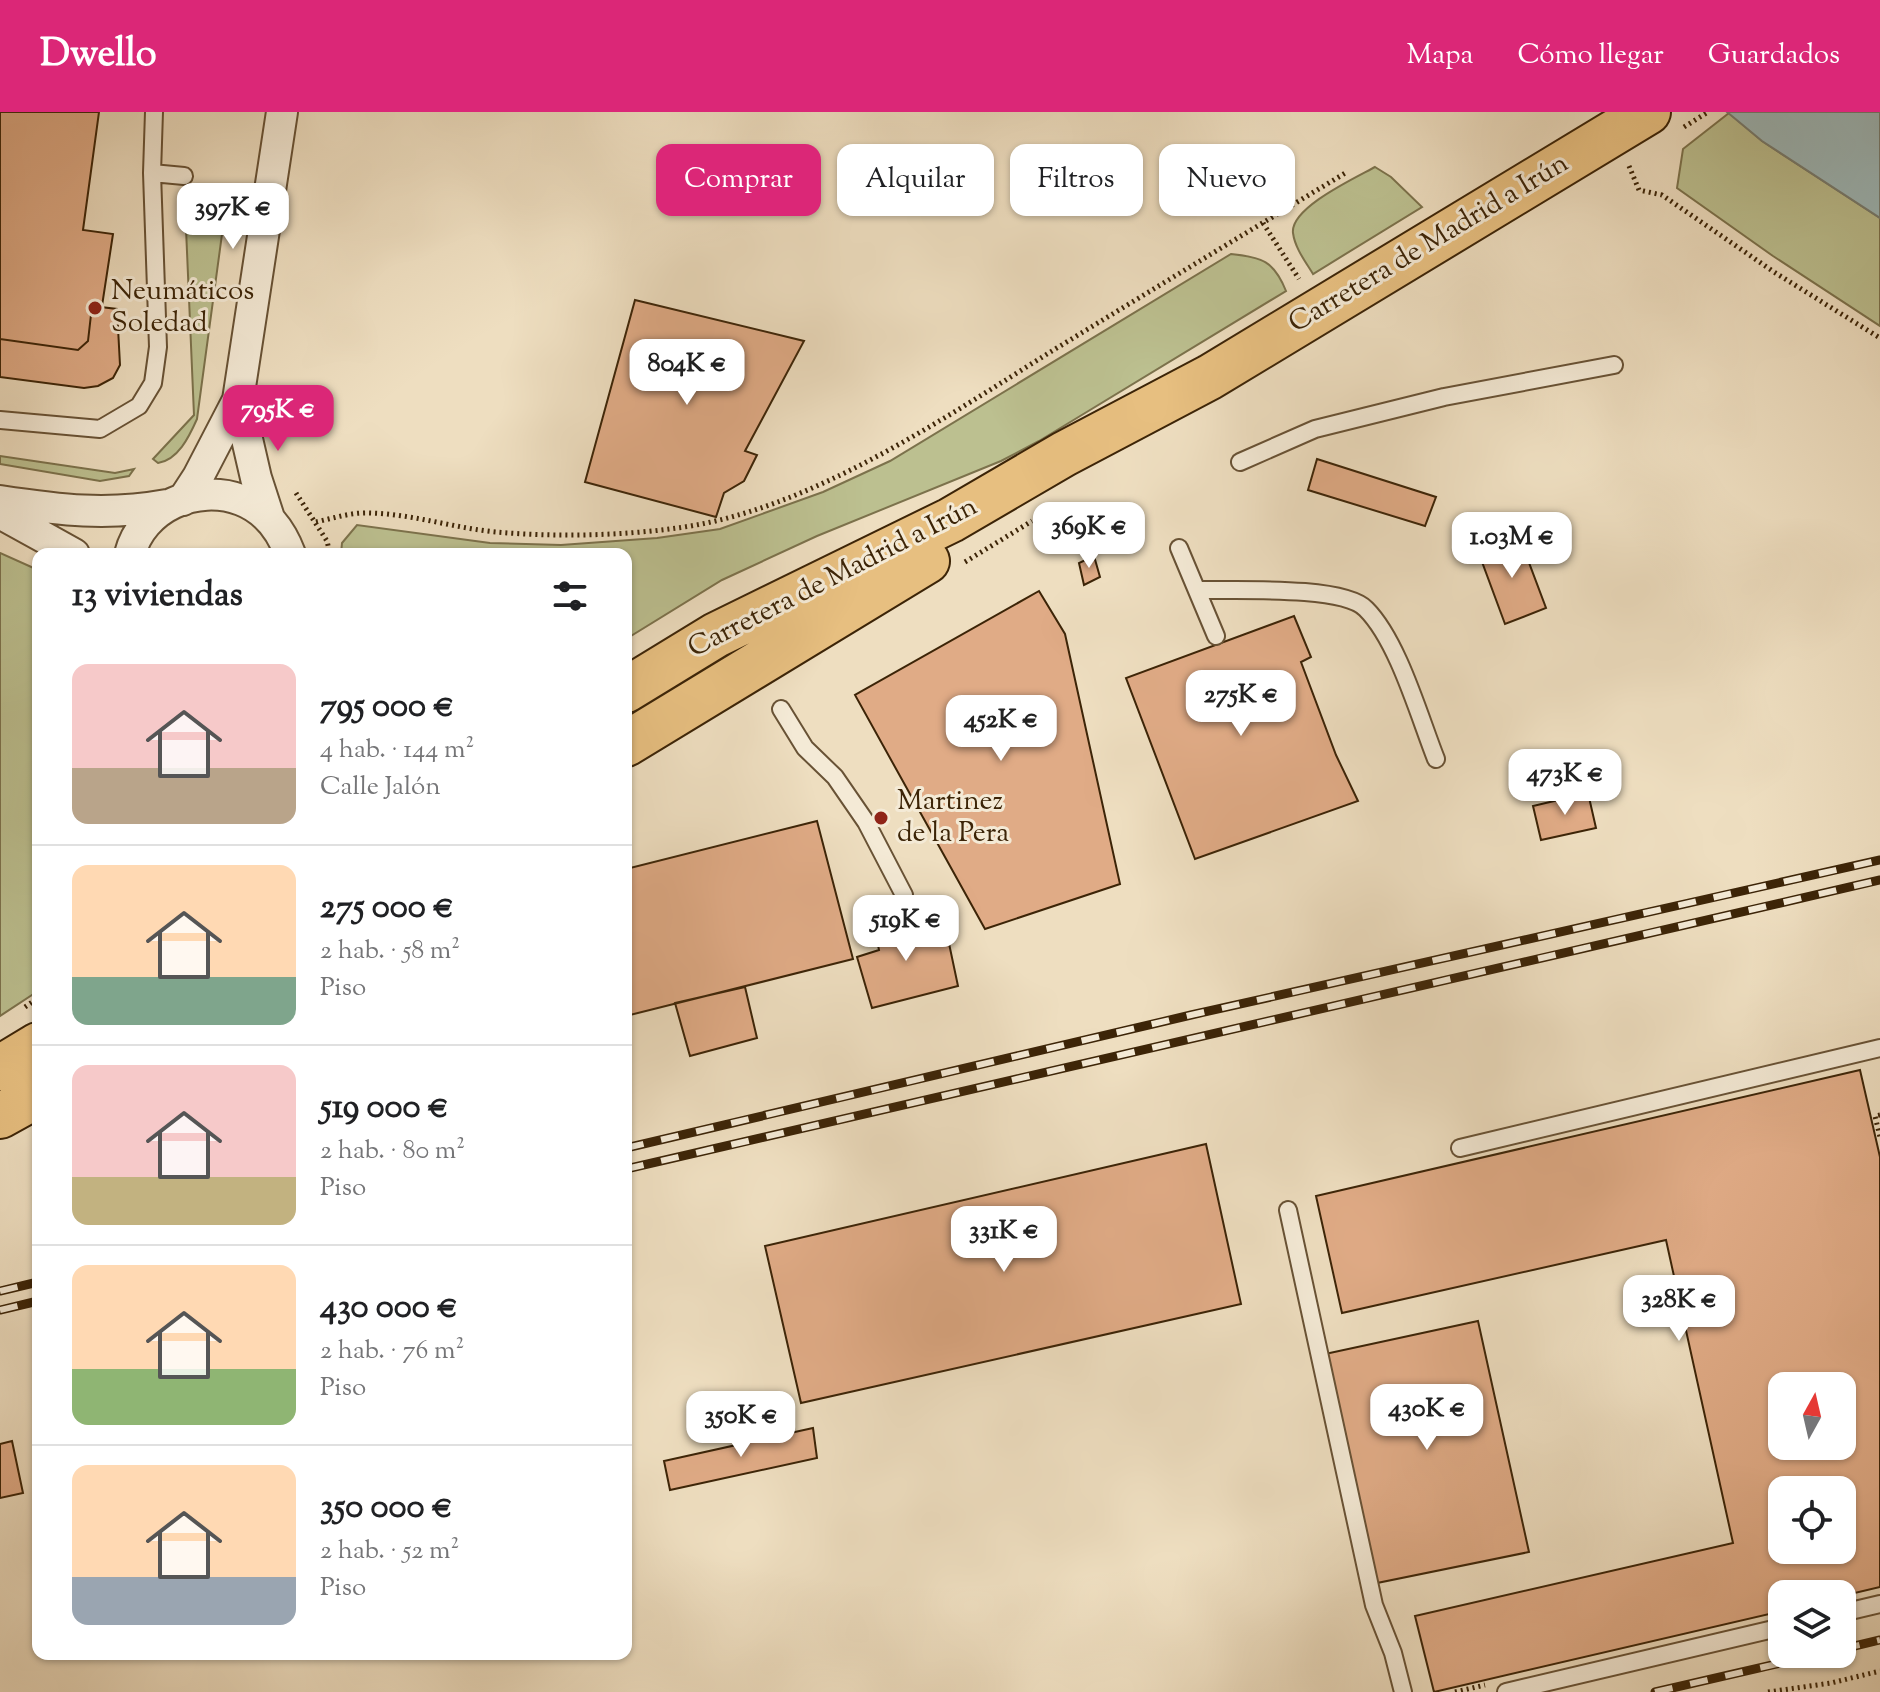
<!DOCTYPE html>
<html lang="es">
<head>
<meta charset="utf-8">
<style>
	:root { --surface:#fff; --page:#f6f6f6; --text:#202124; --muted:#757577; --line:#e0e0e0; --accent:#db2777 }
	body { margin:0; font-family:"Sorts Mill Goudy",serif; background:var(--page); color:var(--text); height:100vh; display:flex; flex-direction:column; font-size:30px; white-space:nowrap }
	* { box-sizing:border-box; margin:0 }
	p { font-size:26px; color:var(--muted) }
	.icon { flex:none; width:44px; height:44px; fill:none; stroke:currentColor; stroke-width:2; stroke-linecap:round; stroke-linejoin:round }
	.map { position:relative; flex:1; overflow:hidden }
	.drawer { position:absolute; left:32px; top:436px; width:600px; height:1112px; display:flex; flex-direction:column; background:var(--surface); border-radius:16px; box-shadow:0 2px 6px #0004 }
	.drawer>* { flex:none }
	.banner { position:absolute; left:656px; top:32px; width:760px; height:72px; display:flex; gap:16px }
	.needle { width:52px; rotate:8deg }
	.buttons { position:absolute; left:1768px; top:1260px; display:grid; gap:16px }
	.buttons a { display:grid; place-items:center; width:88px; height:88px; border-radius:16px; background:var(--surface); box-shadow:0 2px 6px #0004; font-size:40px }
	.price { position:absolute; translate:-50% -68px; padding:0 18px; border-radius:16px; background:#fff; color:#222; font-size:26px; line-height:52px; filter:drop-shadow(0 2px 4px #0008) }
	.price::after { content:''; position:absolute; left:50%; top:48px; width:24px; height:18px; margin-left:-12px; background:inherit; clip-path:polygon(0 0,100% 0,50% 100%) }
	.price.on { background:var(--accent); color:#fff }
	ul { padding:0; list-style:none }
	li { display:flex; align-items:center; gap:24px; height:200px; padding:0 40px }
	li+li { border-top:2px solid var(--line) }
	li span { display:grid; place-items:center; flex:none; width:224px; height:160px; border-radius:16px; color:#555 }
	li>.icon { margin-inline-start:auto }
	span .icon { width:96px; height:96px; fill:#fffc; stroke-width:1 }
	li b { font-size:34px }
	h2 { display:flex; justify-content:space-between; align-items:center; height:96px; padding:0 40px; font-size:34px }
	.chip { padding:0 28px; border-radius:16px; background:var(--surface); box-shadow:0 2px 6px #0004; font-size:28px; line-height:72px }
	.chip.on { background:var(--accent); color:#fff }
	header { display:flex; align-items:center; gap:48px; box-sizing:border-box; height:112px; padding:0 40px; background:var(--accent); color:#fff }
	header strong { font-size:38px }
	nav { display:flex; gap:44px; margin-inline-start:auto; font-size:28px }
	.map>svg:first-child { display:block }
</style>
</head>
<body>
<header>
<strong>Dwello</strong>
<nav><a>Mapa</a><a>Cómo llegar</a><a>Guardados</a></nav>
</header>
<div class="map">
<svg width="1880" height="1580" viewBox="0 0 1880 1580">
	<rect width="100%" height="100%" fill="#eedec0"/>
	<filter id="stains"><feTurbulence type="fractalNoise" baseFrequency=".0025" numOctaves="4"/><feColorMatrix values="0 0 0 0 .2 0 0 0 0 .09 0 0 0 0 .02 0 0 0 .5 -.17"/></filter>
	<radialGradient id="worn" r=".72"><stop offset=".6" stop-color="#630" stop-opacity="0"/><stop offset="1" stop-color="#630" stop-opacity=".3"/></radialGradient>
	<path fill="#bcc090" stroke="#7c724c" stroke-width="2" d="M1729,1l33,28 118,77v108l-107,-70 -96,-68 6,-39z
		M1375,55l16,10 31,30 -109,67c-8,-13 -18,-26 -20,-41 -3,-25 62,-55 82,-66z
		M185,93l21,1 19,6 -28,207c-8,18 -19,41 -39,44l-5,-4 41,-44z
		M1231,142c31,3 43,7 55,37l-247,150 -38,20 -184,75 -95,44 -96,59v-85h-285l1,-11 15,-18 133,18 71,2 96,-7 63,-9 103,-37 67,-31z
		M0,344l115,17 19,-4 -5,7 -29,5 -100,-17z
		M0,441l38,17v421l-38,25z"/>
	<path fill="#9dbabc" stroke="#767e74" stroke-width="2" d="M1727,0h153v106l-118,-77z"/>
	<path fill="#e0ab86" stroke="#3c2407" stroke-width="2" fill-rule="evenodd" d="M0,0h99l-16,118 30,4 -11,72h-10l-4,35 -10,9 -78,-11z
		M635,188l169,41 -59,110 12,4 -13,26 -20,12 -8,24 -131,-35z
		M92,194l25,3 3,56 -7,13 -15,8 -14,2 -84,-11v-38l78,11 10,-9z
		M1317,347l119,38 -11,29 -117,-36z
		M1519,424l27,72 -41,16 -27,-73z
		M1094,444l6,21 -16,8 -5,-22z
		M1039,479l26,43 55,250 -135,45 -130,-234z
		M1294,504l17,41 -10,5 35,93 22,46 -163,58 -69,-181z
		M1588,681l8,35 -55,12 -8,-34z
		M817,709l36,138 -227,57v-147z
		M917,801l8,26 22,-5 11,52 -86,22 -15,-51 22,-7 -5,-24z
		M745,875l12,51 -67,18 -15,-53z
		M1860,958l20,87v430l-38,9v-2h-60v17l-348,81 -19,-76 318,-73 -67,-303 -324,73 -26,-117zM1782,1274h60v60h-60zM1782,1378h60v60h-60z
		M1206,1032l35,160 -440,99 -36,-157z
		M1478,1209l51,231 -152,31 -52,-229z
		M813,1316l4,30 -147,32 -6,-29z
		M12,1329l11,52 -23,5v-54z"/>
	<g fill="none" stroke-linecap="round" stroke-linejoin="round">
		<defs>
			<path id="service" d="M152,61l32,3
				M0,308l100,9 39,-23 14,-23 5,-36 -6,-174 2,-61
				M1240,350l75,-33 129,-32 170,-32
				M1179,436l37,88
				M1197,478c35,1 146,-5 169,19 32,32 53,107 70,150
				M781,597l24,39 30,29 31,45 38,73
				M1460,1036l420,-100
				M1288,1098l86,395 19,48 10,39
				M1842,1501l38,-9
				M1506,1580l276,-65"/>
			<path id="minor" d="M238,288l18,78 13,40
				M183,388l15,-23 40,-77 44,-288
				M0,389c60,9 107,15 167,4
				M0,401l74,41
				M130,442c12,-47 67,-71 111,-54 24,9 40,30 49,54"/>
			<path id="trunk" d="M626,578l90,-55 235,-115 113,-66 146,-77 438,-265
				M626,632l301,-183
				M0,956l38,-23
				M0,1004l38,-21"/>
		</defs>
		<use href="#service" stroke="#685235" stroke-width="20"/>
		<use href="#minor" stroke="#685235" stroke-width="34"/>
		<use href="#trunk" stroke="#3c2407" stroke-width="48"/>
		<path stroke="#3c2407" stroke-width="5" stroke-dasharray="2 4" stroke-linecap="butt" d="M1684,15l24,-15
			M1629,54l10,24 23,5 112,77 106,66
			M1263,111l36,56
			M296,381l31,48 3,13
			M316,410c18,-4 36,-10 54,-9 42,1 84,15 126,19 58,5 123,4 181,-4 131,-17 264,-108 375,-177 98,-60 197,-120 295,-179
			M965,450l67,-41
			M25,895l13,-9
			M1880,1003l-5,1 5,21
			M1455,1580l30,-7
			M1768,1580l63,-9 49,-12"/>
		<use href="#service" stroke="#f4ead6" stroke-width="16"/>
		<use href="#minor" stroke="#f4ead6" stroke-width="30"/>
		<use href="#trunk" stroke="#e7bf80" stroke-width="44"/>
		<defs>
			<path id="rail" d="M626,1036l565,-133 689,-155
				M626,1057l1254,-289
				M0,1179l38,-9
				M0,1198l38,-9
				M1842,1537l38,-9
				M1655,1580l165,-38"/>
		</defs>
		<use href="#rail" stroke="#3c2407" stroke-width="9"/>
		<use href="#rail" stroke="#f4ead6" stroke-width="6" stroke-dasharray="18" stroke-linecap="butt"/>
	</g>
	<g fill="#8f2418" stroke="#f4ead6" stroke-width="3">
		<circle cx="95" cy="196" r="8"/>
		<circle cx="881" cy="706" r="8"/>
	</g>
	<g text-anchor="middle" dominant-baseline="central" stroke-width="6" stroke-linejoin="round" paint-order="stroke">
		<g font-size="28" fill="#3c2407" stroke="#f4ead6">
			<text transform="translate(1429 132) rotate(-31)">Carretera de Madrid a Irún</text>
			<text transform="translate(833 466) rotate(-27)">Carretera de Madrid a Irún</text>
		</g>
		<g font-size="28" fill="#3c2407" stroke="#f4ead6" text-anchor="start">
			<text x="111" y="180">Neumáticos<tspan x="111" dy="32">Soledad</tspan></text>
			<text x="897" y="690">Martinez<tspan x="897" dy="32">de la Pera</tspan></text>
		</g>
	</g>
	<rect width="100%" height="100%" filter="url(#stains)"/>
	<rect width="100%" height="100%" fill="url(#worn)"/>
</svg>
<div class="buttons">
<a><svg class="needle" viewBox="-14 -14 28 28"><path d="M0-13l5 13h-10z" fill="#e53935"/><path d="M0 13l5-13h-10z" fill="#757577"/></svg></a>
<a><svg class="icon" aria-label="locate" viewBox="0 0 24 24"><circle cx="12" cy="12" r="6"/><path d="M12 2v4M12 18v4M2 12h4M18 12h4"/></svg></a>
<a><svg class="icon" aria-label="layers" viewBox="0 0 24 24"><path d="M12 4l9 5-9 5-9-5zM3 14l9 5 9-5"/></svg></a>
</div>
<b class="price" style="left:233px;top:139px">397K €</b>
<b class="price" style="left:687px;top:295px">804K €</b>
<b class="price on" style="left:278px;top:341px">795K €</b>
<b class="price" style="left:1089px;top:458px">369K €</b>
<b class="price" style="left:1512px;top:468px">1.03M €</b>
<b class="price" style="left:1241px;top:626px">275K €</b>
<b class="price" style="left:1001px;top:651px">452K €</b>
<b class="price" style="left:1565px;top:705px">473K €</b>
<b class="price" style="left:906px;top:851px">519K €</b>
<b class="price" style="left:1004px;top:1162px">331K €</b>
<b class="price" style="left:1679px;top:1231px">328K €</b>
<b class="price" style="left:1427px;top:1340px">430K €</b>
<b class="price" style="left:741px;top:1347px">350K €</b>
<div class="banner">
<a class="chip on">Comprar</a>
<a class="chip">Alquilar</a>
<a class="chip">Filtros</a>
<a class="chip">Nuevo</a>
</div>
<section class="drawer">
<h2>13 viviendas<svg class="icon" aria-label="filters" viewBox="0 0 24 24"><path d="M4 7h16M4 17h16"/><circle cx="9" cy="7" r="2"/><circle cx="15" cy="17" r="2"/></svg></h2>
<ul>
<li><span style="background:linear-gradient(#f6c9c9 65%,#b9a48a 0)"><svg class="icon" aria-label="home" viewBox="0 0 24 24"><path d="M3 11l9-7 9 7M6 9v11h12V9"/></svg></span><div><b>795 000 €</b><p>4 hab. · 144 m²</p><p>Calle Jalón</p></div></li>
<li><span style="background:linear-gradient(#ffd9b3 70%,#7fa58c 0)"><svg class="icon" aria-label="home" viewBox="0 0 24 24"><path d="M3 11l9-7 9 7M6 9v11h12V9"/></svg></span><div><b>275 000 €</b><p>2 hab. · 58 m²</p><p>Piso</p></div></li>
<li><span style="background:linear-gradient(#f6c9c9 70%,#c2b280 0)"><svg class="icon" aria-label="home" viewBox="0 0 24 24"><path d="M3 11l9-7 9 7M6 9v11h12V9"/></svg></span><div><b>519 000 €</b><p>2 hab. · 80 m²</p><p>Piso</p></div></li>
<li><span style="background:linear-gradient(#ffd9b3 65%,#8fb573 0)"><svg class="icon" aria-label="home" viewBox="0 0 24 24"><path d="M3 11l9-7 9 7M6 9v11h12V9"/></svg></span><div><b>430 000 €</b><p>2 hab. · 76 m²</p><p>Piso</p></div></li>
<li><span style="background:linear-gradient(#ffd9b3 70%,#9aa5b1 0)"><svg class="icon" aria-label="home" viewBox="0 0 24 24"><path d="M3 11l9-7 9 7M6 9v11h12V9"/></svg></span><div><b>350 000 €</b><p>2 hab. · 52 m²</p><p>Piso</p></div></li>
</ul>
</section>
</div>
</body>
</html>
